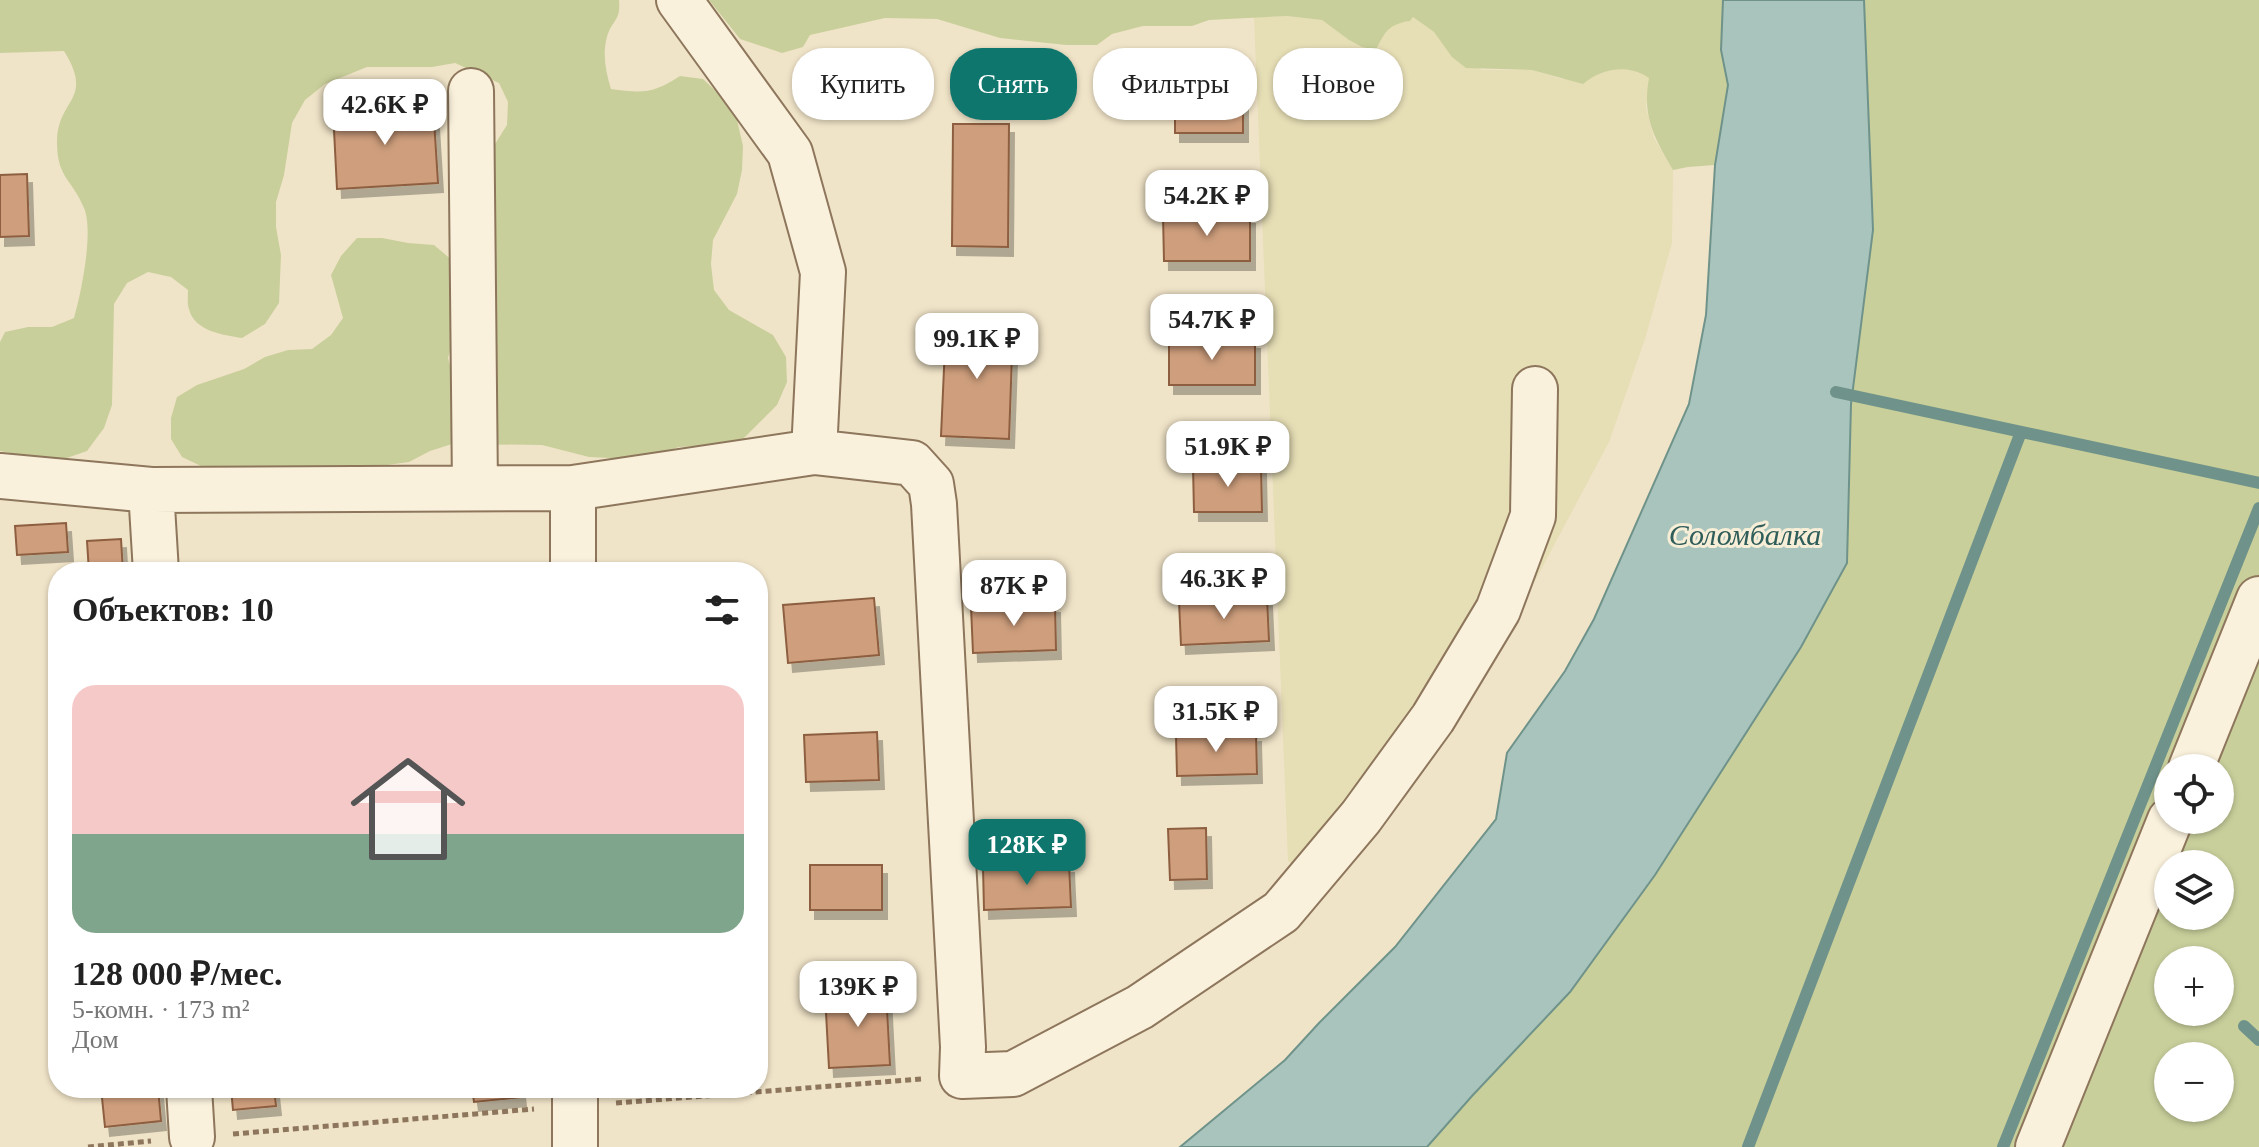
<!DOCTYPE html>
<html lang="ru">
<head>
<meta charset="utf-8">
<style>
	:root { --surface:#fff; --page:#f2f2f2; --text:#222; --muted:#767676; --line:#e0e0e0; --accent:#0f766e }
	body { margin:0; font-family:"Times New Roman",serif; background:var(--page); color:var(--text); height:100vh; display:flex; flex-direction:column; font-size:30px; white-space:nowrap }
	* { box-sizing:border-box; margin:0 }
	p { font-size:26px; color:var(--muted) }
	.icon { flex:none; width:44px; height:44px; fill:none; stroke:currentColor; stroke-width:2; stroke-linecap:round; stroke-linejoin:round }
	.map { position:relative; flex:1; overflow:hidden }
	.side { position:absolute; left:48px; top:562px; width:720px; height:536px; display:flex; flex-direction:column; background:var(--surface); border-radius:32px; box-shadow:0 2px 6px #0004 }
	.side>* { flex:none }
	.hud { position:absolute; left:792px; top:48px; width:760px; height:72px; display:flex; gap:16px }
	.fabs { position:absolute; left:2154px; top:754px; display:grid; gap:16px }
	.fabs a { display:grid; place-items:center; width:80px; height:80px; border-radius:50%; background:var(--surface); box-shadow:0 2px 6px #0004; font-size:40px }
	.price { position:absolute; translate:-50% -68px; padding:0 18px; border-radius:16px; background:#fff; color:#222; font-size:26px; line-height:52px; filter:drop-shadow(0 2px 4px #0008) }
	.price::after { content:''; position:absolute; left:50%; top:48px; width:24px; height:18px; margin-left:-12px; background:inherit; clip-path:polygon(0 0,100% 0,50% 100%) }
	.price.on { background:var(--accent); color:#fff }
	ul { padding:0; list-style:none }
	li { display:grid; align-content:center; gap:16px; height:424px; padding:0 24px }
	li+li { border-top:2px solid var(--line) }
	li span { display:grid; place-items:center; height:248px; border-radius:24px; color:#555 }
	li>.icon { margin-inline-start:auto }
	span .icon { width:144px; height:144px; fill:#fffc; stroke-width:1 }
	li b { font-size:34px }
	h2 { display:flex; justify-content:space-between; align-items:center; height:96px; padding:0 24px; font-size:34px }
	.tag { padding:0 28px; border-radius:32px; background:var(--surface); box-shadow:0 2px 6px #0004; font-size:28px; line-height:72px }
	.tag.on { background:var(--accent); color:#fff }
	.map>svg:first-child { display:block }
</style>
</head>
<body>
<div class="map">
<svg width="2259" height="1147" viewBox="0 0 2259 1147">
	<defs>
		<filter id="shadow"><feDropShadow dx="5" dy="9" stdDeviation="0" flood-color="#0004"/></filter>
	</defs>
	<rect width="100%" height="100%" fill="#f0e4c8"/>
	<path fill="#e6deb5" d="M1287,16l35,4 27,20 13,7 21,-13 12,-11 15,-2 3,-4 21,15 9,12 39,26h50l30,9 49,-10h16l16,4 6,4 -3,31 8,30 19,32 -1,73 -27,96 -36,103 -74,139 -74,123 -142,182 -31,-25 -34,-844z"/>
	<path fill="#c9cf9b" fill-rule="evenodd" d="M0,0h619c2,22 -7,19 -12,37 -5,18 -1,35 4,52 31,4 42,5 69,-13l23,3 19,18 15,23 6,26 -1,24 -5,24 -24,46 -2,24 3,26 15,20 44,25 13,22 1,25 -10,23 -34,34 -21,6 -43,2 -23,8 -23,4 -44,-2 -47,-12 -90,-1 -22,7 -21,11 -22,3 -163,5 -21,-3 -21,-10 -11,-18v-21l6,-21 20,-12 47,-16 21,-12 23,-7 24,-1 19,-14 12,-17 -12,-43 10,-19 16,-18h25l26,5 26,2 19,16 8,49 -13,48 7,26 34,-219 6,-21 12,-19 1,-23 -9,-19 -44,-20 -23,4h-65l-42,17 -20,16 -13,23 -8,52 -8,27v25l5,28 -2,48 -14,21 -23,14c-19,-3 -48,-7 -53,-29 -2,-5 -1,-13 -1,-19l-17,-13 -23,-5 -21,11 -13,21 -2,101 -8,23 -17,23 -23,8h-21l-43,-8v-109l5,-10 23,-5h24l22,-9c7,-24 20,-87 10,-110 -12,-29 -27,-30 -27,-66 0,-44 38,-41 7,-91l-64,2z
		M709,0h1014l-2,50 7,35 -13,80 -27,2 -15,3c-19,-33 -31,-53 -24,-92 -22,-15 -48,-9 -66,6l-51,-14 -66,-2 -14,-11 -18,-25 -21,-15 -3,4c-21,3 -25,10 -34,29l-14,-3 -13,-7 -27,-20 -35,-4 -78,4 -17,6h-49l-31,8 -15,11h-31l-66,-7 -63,-19 -52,-1 -75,17 -7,12 -21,6 -42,-14z
		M1864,0h395v1147h-832l45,-51 98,-104 85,-117 146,-228 46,-84 4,-159 14,-360zM2168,768h52v52h-52zM2168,864h52v52h-52zM2168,960h52v52h-52zM2168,1056h52v52h-52z"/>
	<path fill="#a9c4bc" stroke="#6f938a" stroke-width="2" d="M1723,0h141l9,230 -22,174 -4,159 -46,84 -146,228 -85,117 -98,104 -45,51h-247l105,-87 34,-37 76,-76 101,-128 11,-66 58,-82 29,-52 95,-215 17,-89 9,-150 13,-80 -7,-35z"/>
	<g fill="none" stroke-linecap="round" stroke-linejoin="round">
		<path stroke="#6f938a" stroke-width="12" d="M1836,392l423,91
			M2244,1026l15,14
			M1748,1147l273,-715
			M2003,1147l256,-639"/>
	</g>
	<path fill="#cf9f7d" stroke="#8d5f41" stroke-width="2" filter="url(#shadow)" d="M1175,91h68v42h-68z
		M433,104l5,79 -101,6 -4,-79z
		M953,124h56l-1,123 -56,-1z
		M27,174l2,62 -29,1v-62z
		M1163,215h87v46h-86z
		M946,324l67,2 -4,113 -68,-3z
		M1169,339l86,1v45h-86z
		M1261,465l1,47h-68l-1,-46z
		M66,523l2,29 -51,3 -2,-29z
		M121,539l2,33h-34l-2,-31z
		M1267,597l2,44 -88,4 -2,-44z
		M874,598l5,57 -91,8 -5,-58z
		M1055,604l1,46 -83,3 -2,-46z
		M877,732l2,48 -73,2 -2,-47z
		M1256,733l1,41 -80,2 -1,-41z
		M1206,828l1,51 -37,1 -2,-51z
		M1069,864l2,43 -87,3 -1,-43z
		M810,865h72v45h-72z
		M886,990l4,75 -61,3 -4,-74z
		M101,1088h57l3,33 -56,6z
		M231,1088h43l2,18 -43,4z
		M472,1088h48l1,9 -47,5z"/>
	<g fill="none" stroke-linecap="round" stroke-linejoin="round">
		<defs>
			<path id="minor" d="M679,0l111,153 33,119 -9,180
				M471,91l4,397
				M0,476l151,14 422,-2 241,-36 98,11 19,21 3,20 29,543 -1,29 51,-2 127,-67 141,-95 80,-95 72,-99 65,-108 35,-94 2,-127
				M573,488v84
				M151,490l5,82
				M2191,768l68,-169
				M189,1088l3,49
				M575,1088v59
				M2038,1147l132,-327"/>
		</defs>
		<use href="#minor" stroke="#8d765c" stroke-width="48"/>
		<path stroke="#8d765c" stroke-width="5" stroke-dasharray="6 4" stroke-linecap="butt" d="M616,1103l305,-24
			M233,1134l301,-25
			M88,1147l63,-6"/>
		<use href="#minor" stroke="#faf1dc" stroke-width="44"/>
	</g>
	<g text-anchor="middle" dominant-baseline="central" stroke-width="6" stroke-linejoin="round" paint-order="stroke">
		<g font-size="30" font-style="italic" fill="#2f5d5a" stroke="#f7eed8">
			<text x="1745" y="534">Соломбалка</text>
		</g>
	</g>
</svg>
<div class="fabs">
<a><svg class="icon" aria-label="locate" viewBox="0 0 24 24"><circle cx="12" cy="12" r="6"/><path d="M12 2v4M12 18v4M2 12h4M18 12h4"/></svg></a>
<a><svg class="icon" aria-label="layers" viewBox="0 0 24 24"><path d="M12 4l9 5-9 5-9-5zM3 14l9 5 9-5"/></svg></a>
<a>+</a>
<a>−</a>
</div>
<b class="price" style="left:385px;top:147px">42.6K ₽</b>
<b class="price" style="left:1207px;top:238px">54.2K ₽</b>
<b class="price" style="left:1212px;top:362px">54.7K ₽</b>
<b class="price" style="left:977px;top:381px">99.1K ₽</b>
<b class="price" style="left:1228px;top:489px">51.9K ₽</b>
<b class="price" style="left:1224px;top:621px">46.3K ₽</b>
<b class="price" style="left:1014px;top:628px">87K ₽</b>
<b class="price" style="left:1216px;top:754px">31.5K ₽</b>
<b class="price on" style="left:1027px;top:887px">128K ₽</b>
<b class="price" style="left:858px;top:1029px">139K ₽</b>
<div class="hud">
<a class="tag">Купить</a>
<a class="tag on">Снять</a>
<a class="tag">Фильтры</a>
<a class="tag">Новое</a>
</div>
<section class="side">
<h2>Объектов: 10<svg class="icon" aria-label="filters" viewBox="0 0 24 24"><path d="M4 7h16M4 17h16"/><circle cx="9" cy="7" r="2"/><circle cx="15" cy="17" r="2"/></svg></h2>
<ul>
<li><span style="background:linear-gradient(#f6c9c9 60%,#7fa58c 0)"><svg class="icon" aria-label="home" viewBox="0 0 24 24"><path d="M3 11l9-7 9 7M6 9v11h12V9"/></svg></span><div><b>128 000 ₽/мес.</b><p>5-комн. · 173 m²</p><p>Дом</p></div></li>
</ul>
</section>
</div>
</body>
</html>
